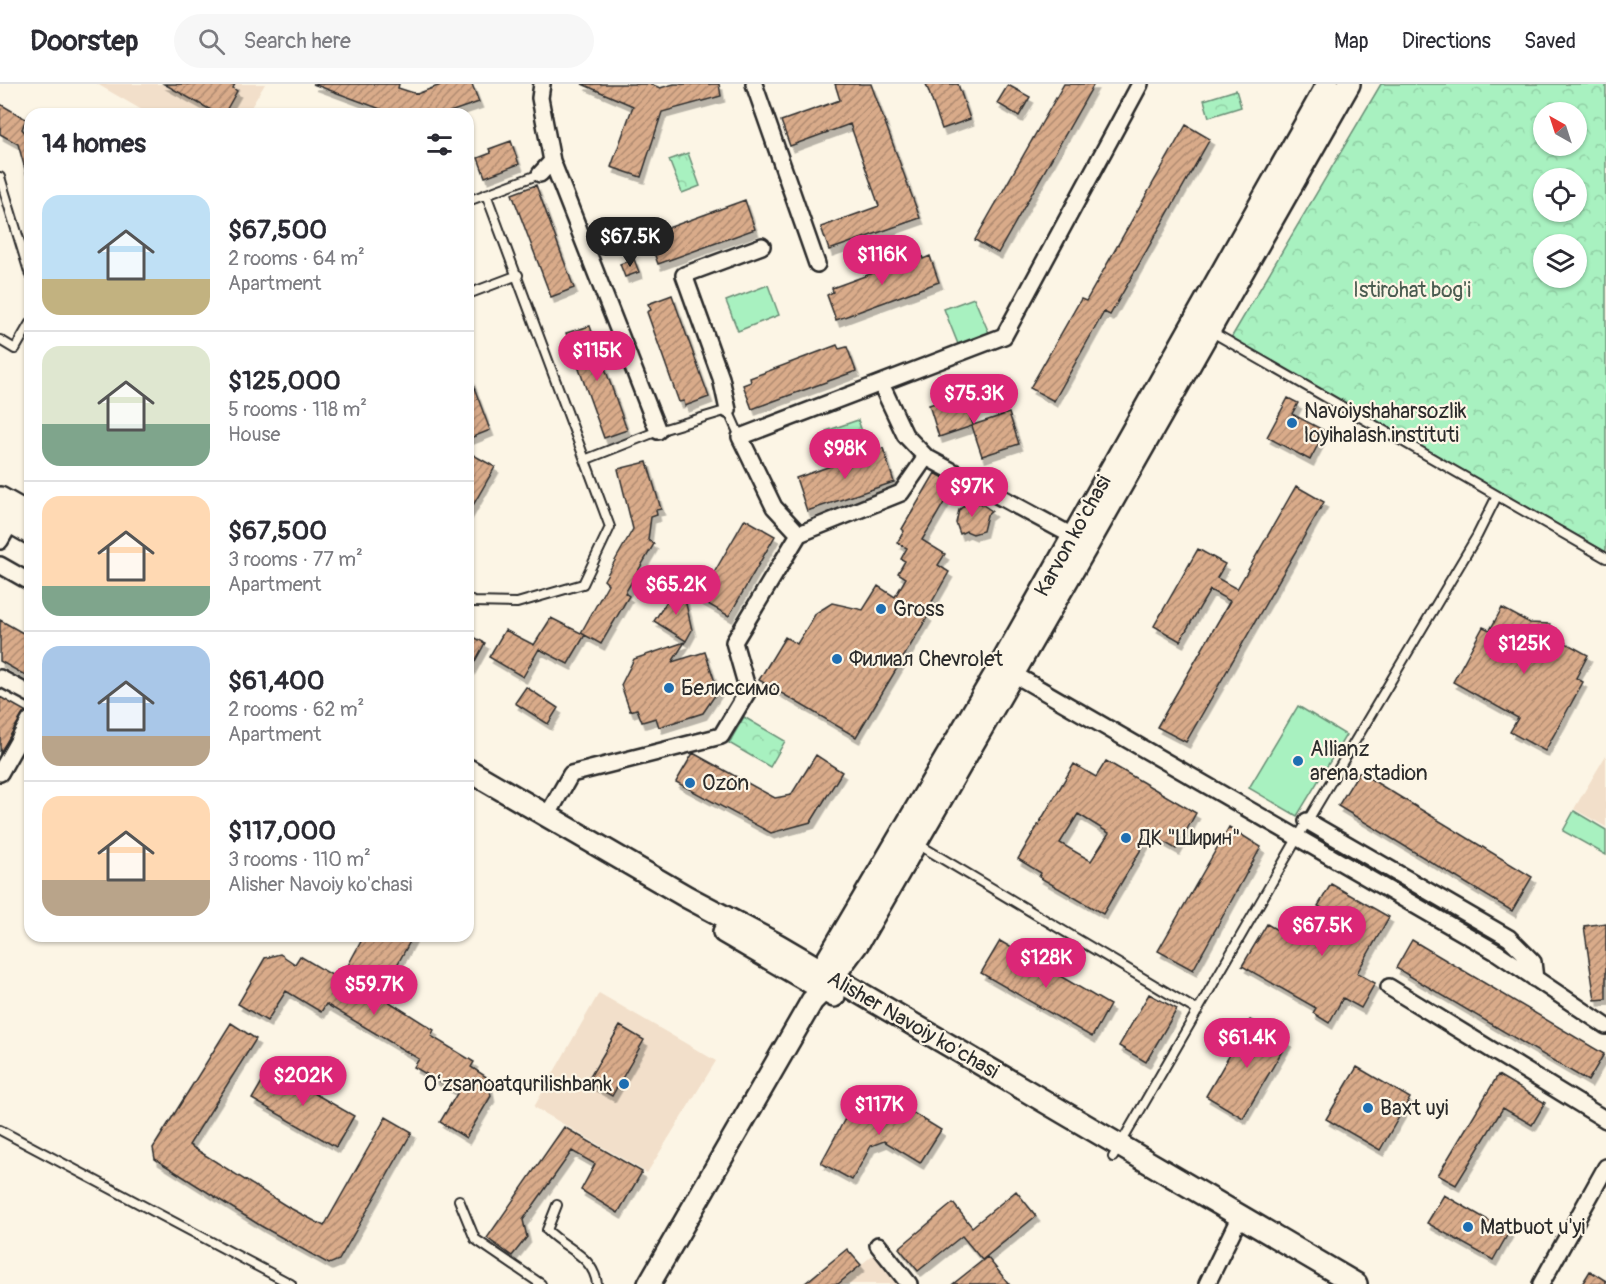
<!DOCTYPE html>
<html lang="en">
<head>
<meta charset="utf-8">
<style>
	:root { --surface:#fff; --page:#f7f7f7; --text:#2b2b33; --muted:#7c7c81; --line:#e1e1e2; --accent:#db2777 }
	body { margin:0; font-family:Pangolin,sans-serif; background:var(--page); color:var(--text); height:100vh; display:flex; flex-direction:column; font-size:22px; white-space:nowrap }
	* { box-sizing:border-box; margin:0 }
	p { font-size:20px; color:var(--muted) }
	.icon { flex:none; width:33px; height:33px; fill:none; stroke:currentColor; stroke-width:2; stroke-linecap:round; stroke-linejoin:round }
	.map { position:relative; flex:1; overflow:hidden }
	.sheet { position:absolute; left:24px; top:24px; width:450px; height:834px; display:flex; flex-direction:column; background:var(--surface); border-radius:18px; box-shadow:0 2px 4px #0004 }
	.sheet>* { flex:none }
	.needle { width:39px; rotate:321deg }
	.fabs { position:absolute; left:1533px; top:18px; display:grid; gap:12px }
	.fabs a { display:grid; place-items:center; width:54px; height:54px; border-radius:50%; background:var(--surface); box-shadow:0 2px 4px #0004; font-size:30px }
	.price { position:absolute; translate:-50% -51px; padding:0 14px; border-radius:21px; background:var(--accent); color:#fff; font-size:20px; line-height:39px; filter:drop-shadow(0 2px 3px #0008) }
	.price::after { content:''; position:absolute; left:50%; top:36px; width:18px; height:14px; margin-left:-9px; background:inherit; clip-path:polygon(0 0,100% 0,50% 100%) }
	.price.active { background:#222; color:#fff }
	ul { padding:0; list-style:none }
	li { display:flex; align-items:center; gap:18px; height:150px; padding:0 18px }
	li+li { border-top:2px solid var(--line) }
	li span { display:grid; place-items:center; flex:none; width:168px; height:120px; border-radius:18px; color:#555 }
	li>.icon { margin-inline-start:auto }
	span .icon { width:72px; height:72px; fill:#fffc; stroke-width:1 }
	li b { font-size:26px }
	h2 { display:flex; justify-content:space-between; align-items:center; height:72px; padding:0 18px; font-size:26px }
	header { display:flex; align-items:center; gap:36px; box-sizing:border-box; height:84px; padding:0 30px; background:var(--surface); border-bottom:2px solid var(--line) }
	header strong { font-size:28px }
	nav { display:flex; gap:33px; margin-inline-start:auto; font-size:21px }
	.search { width:420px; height:54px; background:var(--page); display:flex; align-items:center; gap:15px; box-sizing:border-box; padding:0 21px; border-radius:33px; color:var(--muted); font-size:22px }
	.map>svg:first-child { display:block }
</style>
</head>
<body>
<header>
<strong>Doorstep</strong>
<div class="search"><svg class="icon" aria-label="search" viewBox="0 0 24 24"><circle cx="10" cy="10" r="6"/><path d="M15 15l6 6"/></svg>Search here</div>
<nav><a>Map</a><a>Directions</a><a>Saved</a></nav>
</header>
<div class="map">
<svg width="1606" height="1200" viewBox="0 0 1606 1200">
	<defs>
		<pattern id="park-crowns" width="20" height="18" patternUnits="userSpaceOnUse" patternTransform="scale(1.5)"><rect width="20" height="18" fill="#a8f1c0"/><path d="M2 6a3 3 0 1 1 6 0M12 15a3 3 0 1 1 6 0" fill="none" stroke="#91cfa5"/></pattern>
		<pattern id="building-hatch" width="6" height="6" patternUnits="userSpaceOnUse" patternTransform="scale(1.5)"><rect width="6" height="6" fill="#d9ab8a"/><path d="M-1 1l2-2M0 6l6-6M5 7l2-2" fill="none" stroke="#b08b71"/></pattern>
		<filter id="shadow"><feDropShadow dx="3.5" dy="6" stdDeviation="0" flood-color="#0004"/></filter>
	</defs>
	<rect width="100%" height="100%" fill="#fcf5e5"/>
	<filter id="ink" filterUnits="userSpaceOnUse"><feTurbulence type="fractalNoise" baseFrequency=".0167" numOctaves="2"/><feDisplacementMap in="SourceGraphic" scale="12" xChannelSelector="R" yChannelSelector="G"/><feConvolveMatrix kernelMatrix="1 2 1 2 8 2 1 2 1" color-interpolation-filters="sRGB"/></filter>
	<g filter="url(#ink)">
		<path fill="#f2dfca" d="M97,0h168l-18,30h-98z
			M1606,671v72l-32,-18z
			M599,909l117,68 -69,112 -113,-66z
			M874,1170l23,30h-59z"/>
		<path fill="url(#park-crowns)" stroke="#6a8e76" stroke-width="1.5" fill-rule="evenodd" d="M1381,0h225v468l-375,-214zM1576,28v34h-32v-34zM1576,94v34h-32v-34zM1544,160h32v34h-32z
			M1236,6l5,17 -32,10 -5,-17z
			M688,69l12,33 -18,7 -13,-33z
			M858,336l5,14 -31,11 -6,-14z
			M744,633l41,24 -15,26 -41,-24z"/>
		<path fill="#a8f1c0" stroke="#6a8e76" stroke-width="1.5" d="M768,201l11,30 -41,16 -12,-30z
			M974,214l15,35 -31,11 -14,-35z
			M1298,622l48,29 -49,81 -48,-28z
			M1574,727l32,19v25l-43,-24z"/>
		<path fill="url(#building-hatch)" stroke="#2b2b2b" stroke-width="1.5" fill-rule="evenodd" filter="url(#shadow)" d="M164,0h71l-2,4 4,3 -13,23h-6z
			M313,0h86l-1,4 19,6 26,-10h29l7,18 -35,12h-50z
			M582,0h69l9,4 14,-4h45l2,12 -59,16 -21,65 -30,-10 22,-61z
			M835,0h36l49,134 -91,32 -8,-23 58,-21 -29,-82 -60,22 -9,-25 59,-21z
			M926,0h32l12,35 -28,10z
			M1064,0h30l-96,169 -23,-13z
			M1008,1l22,12 -11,19 -22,-13z
			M0,20l26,15 -4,10 8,10v37h-3l-9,-32 -18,-10z
			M1186,41l24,14 -100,176 -6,-3 -50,89 -24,-13 51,-89 5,2z
			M511,57l8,23 -34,13 -7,-19 13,-5 -2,-4z
			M536,101l38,103 -23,9 -39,-103z
			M745,116l10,29 -97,35 -9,-25 6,-2 -1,-4z
			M922,171l1,4 7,-3 9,26 -103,38 -9,-25 6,-3 -1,-4z
			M634,175l5,13 -14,5 -5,-13z
			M672,211l37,102 -24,9 -1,-5 -5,1 -32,-90 4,-2 -3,-6z
			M590,242l37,104 -23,8 -38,-105z
			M837,261l2,4 8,-2 9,24 -104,38 -9,-24 8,-3 -1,-4z
			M469,290l21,56 -22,9v-65z
			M962,310l11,31 36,-12 10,31 -37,12 -10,-30 -33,11 -10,-32z
			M1288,314l10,5 -6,11 33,17 -15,29 -43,-23z
			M883,364l11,34 -87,29 -11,-33z
			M468,368l27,15 -27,47z
			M647,378l14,47 -5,1 1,5 -6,2 -3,23 6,4 -29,49 4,3 -28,48 -20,-11 27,-49 -4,-4 29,-51 -15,-60z
			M935,389l20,11 -33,56 23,14 -7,11 11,7 -24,42 3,2 -72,121 -97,-57 26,-43 12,7 19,-31 16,-10 31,7 15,-24 17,11 11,-19 -8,-5 7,-12 -4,-2 6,-11 -10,-5 7,-12 -2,-2z
			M1296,402l28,16 -138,240 -29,-15 73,-126 -20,-11 -30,51 -26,-15 44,-77 27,15 -8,14 20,11z
			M967,419h13l12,8 -5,4 -4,16 -10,3 -7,-3 -6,3 -4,-11 3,-13z
			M745,435l30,17 -46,80 -30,-17z
			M675,505l9,6 8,35 -6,11 -32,-20z
			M1502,524l28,15 20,1 12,17 26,14 -12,23 7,4 -38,69 -35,-19 8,-14 -65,-36 30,-55 7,3z
			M551,534l34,17 -17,29 -29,-15 -16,28 -34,-20 16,-27 29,15z
			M0,536l30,17v41l-30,-17z
			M468,550l17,9 -17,31z
			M685,558l-13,20 33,-10 13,39 -15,22 -44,14 -3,-9 -14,4 -5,-13 -7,2 -9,-26 13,-26z
			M526,603l32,21 -10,16 -33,-21z
			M0,613l25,14 -25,42z
			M693,669l82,45 16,-3 25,-40 26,17 -31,50 -40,11 -95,-51z
			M1106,677l90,52 -20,36 -26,-15 -47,80 -64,-37 2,-4 -23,-14 56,-95 22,13zM1078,730l31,19 -18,28 -31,-18z
			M1359,688l173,105 -20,34 -174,-105z
			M1229,743l32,20 -68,123 -35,-19z
			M1331,800l58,33 -32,56 18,10 -14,25 -18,-10 -14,25 -16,-10 3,-5 -74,-42 25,-42 31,18 4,-9 24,14 16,-28 -24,-13z
			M1606,839v76l-11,1 -11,-74z
			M364,852h49l-33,60 54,34 -3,6 43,26 -3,5 17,11 3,18 -25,42 -26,-16 18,-30 -44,-25 5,-8 -93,-55 -5,8 -35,-21 -19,30 -29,-17 27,-46 15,-4 15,10 5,-8 40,24z
			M1412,856l192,114 -16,27 -192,-113z
			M1000,857l110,64 -18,32 -111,-64z
			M1149,910l28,15 -31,53 -27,-16z
			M1250,936l38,21 -45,77 -37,-22z
			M231,939l25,16 -67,106 99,62 36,19 62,-109 26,15 -73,128 -10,4 -68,-38 -106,-67 -2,-11z
			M620,942l24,14 -32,56 -25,-14z
			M1357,983l53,31 -30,52 -54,-31z
			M270,984l84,48 -18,31 -84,-48z
			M1498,991l47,28 -13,22 -29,-17 -47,77 -18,-10z
			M892,1016l49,30 -21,33 -36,-22 -13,5 -19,34 -31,-17 26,-48z
			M564,1043l78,45 -24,41 -37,-23 14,-26 -23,-13 -49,69 4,17 -15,19 -25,-18z
			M1016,1107l20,25 -54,44 -20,-24 -44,35 -19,-23 54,-45 19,24z
			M1444,1111l65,37 -16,28 -66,-37z
			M847,1165l14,16 -23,19h-34z
			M987,1173l22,27h-56z
			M1590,1187l16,10v3h-24z"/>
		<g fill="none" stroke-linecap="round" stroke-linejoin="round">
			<defs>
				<path id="lane" d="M0,93l30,98
					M468,117l72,-27
					M468,210l50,-19
					M1212,248l394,226
					M0,256l15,9 15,-26
					M587,375l71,-28 70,-21 12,27
					M468,515l5,3 44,1 66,-19 27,-57 -124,-333
					M916,759l282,168
					M0,1046l291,154
					M1113,1073l185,-320 179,-301 20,-40
					M459,1116l16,39 66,45
					M557,1121l-10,25c18,19 46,25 50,54"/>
				<path id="street" d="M754,0l63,180
					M552,77l106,270
					M540,90l12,-13 -12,-63 2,-14
					M881,300l24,51 21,22 154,83
					M728,326l-7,-32 -37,-103 78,-29
					M799,450l-25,-27 -34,-70 264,-101 136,-252
					M0,457l11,-19
					M0,481l30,17
					M1005,585l491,283 110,74
					M0,594l30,16
					M0,689l30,-53
					M547,732l24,-42 150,-38 27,-45 -14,-49 65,-108 102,-41 25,-36
					M1307,737l202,117 24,24 2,17
					M1389,903l217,133
					M878,1161l31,39
					M1207,1200l33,-68
					M1541,1200l65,-117"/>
				<path id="secondary" d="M0,414l30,17
					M0,432l30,17
					M468,686l219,127 91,48 578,339
					M724,848l110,64
					M822,885l178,-303 328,-582
					M649,1200l163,-283 11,-11 35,-47 230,-399 261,-460"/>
			</defs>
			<use href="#lane" stroke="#2b2b2b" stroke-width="12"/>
			<use href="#street" stroke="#2b2b2b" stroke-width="20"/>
			<use href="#secondary" stroke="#2b2b2b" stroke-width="26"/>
			<use href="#lane" stroke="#fcf5e5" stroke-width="8"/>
			<use href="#street" stroke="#fcf5e5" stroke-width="15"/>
			<use href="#secondary" stroke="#fcf5e5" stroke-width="21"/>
		</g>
	</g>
	<g fill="#1f6fb2" stroke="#fcf5e5" stroke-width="2">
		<circle cx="1292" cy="339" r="6"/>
		<circle cx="881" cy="525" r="6"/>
		<circle cx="837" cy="575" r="6"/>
		<circle cx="669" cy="604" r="6"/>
		<circle cx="1298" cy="677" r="6"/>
		<circle cx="690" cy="699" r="6"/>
		<circle cx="1126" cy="754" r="6"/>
		<circle cx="624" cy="1000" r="6"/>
		<circle cx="1368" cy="1024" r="6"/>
		<circle cx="1468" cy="1143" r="6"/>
	</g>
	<g text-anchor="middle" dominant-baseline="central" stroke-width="4.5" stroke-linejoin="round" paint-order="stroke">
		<g font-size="21" fill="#4a5c50" stroke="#fcf5e5">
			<text x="1412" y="206">Istirohat bog'i</text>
		</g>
		<g font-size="21" fill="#2b2b2b" stroke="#fcf5e5" text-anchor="start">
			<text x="1304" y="327">Navoiyshaharsozlik<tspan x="1304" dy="24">loyihalash instituti</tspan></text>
			<text x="893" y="525">Gross</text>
			<text x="849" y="575">Филиал Chevrolet</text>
			<text x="681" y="604">Белиссимо</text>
			<text x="1310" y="665">Allianz<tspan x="1310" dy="24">arena stadion</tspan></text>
			<text x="702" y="699">Ozon</text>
			<text x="1138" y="754">ДК "Ширин"</text>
			<text x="612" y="1000" text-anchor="end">Oʻzsanoatqurilishbank</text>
			<text x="1380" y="1024">Baxt uyi</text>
			<text x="1480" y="1143">Matbuot u'yi</text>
		</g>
		<g font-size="21" fill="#2b2b2b" stroke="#fcf5e5">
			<text transform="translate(1073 452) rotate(-61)">Karvon ko'chasi</text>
			<text transform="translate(913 941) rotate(30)">Alisher Navoiy ko'chasi</text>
		</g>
	</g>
</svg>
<div class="fabs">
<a><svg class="needle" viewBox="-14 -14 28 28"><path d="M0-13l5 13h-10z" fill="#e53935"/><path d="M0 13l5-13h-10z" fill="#7c7c81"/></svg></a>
<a><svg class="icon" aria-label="locate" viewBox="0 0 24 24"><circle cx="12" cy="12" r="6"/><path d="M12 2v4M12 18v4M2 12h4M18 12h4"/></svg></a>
<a><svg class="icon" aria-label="layers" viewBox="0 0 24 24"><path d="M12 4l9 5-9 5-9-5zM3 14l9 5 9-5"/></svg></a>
</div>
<b class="price active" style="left:630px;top:184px">$67.5K</b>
<b class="price" style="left:882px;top:202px">$116K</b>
<b class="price" style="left:597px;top:298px">$115K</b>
<b class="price" style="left:974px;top:341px">$75.3K</b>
<b class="price" style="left:845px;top:396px">$98K</b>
<b class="price" style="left:972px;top:434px">$97K</b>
<b class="price" style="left:676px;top:532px">$65.2K</b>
<b class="price" style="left:1524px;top:591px">$125K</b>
<b class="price" style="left:1322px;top:873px">$67.5K</b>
<b class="price" style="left:1046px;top:905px">$128K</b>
<b class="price" style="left:374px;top:932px">$59.7K</b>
<b class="price" style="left:1247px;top:985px">$61.4K</b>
<b class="price" style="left:303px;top:1023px">$202K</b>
<b class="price" style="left:879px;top:1052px">$117K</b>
<section class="sheet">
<h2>14 homes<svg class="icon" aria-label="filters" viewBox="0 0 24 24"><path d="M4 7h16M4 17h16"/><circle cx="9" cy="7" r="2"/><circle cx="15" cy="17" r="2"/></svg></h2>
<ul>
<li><span style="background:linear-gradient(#bfe0f5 70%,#c2b280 0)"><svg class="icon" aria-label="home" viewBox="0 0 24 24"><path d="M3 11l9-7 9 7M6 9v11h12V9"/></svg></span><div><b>$67,500</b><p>2 rooms · 64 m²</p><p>Apartment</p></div></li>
<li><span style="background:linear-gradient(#dfe7d0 65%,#7fa58c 0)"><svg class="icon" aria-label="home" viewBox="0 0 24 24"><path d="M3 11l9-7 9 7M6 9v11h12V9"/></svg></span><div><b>$125,000</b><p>5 rooms · 118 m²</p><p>House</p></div></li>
<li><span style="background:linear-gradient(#ffd9b3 75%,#7fa58c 0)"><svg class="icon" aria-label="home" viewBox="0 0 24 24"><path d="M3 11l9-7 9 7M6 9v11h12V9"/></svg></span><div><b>$67,500</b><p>3 rooms · 77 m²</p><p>Apartment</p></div></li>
<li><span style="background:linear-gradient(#a9c7e8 75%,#b9a48a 0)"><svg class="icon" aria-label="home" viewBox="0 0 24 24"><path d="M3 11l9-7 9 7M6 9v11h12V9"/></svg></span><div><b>$61,400</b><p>2 rooms · 62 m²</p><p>Apartment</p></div></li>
<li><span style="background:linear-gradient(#ffd9b3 70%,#b9a48a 0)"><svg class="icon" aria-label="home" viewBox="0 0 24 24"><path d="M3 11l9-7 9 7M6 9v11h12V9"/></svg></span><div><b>$117,000</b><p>3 rooms · 110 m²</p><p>Alisher Navoiy ko'chasi</p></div></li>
</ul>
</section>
</div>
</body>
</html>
